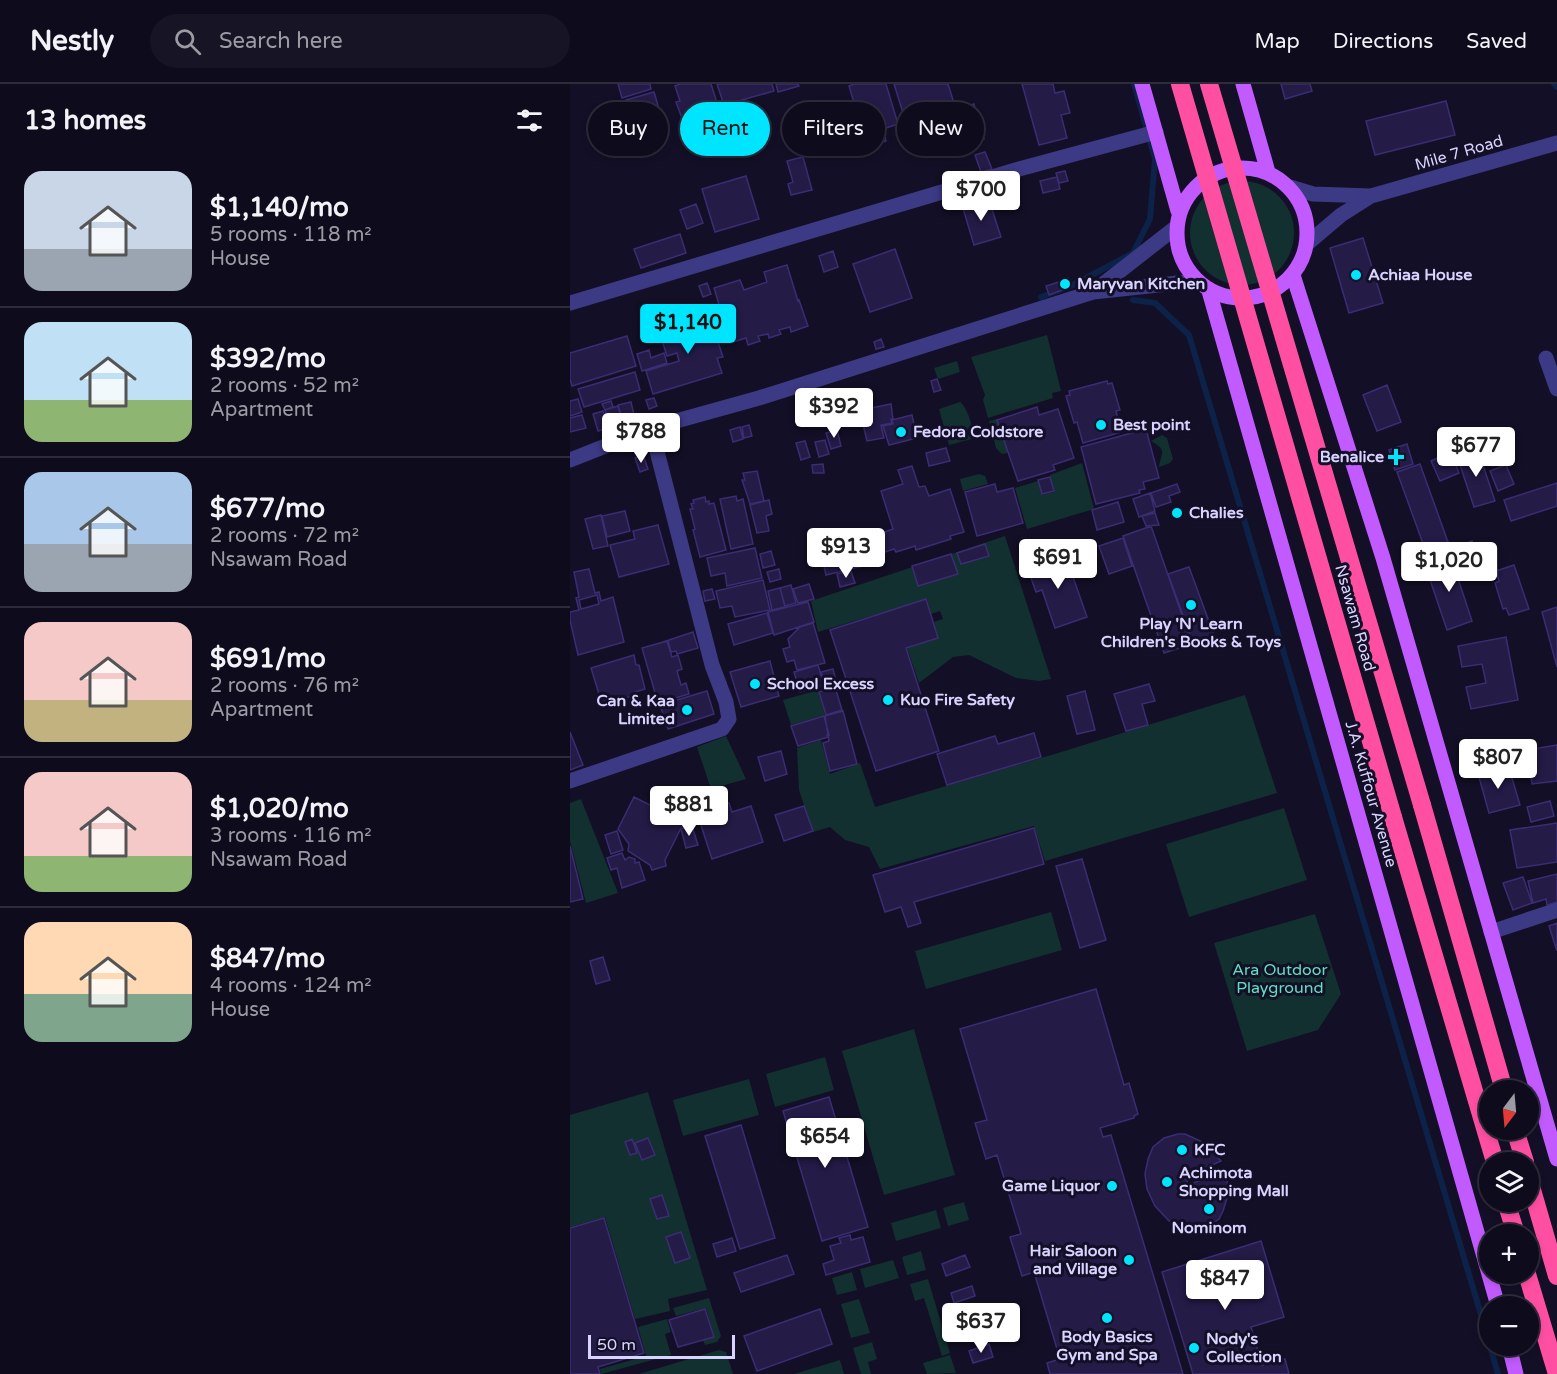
<!DOCTYPE html>
<html lang="en">
<head>
<meta charset="utf-8">
<style>
	:root { --surface:#0e0b1c; --page:#171425; --text:#f1f3f6; --muted:#9b9ba3; --line:#2e2b3b; --accent:#00e5ff }
	body { margin:0; font-family:"Varela Round",sans-serif; background:var(--page); color:var(--text); height:100vh; display:flex; flex-direction:column; font-size:22px; white-space:nowrap }
	* { box-sizing:border-box; margin:0 }
	p { font-size:20px; color:var(--muted) }
	.icon { flex:none; width:33px; height:33px; fill:none; stroke:currentColor; stroke-width:2; stroke-linecap:round; stroke-linejoin:round }
	.map { position:relative; flex:1; overflow:hidden }
	.details { display:flex; flex-direction:column; background:var(--surface); width:570px }
	.details>* { flex:none }
	.hud { position:absolute; left:18px; top:18px; width:570px; height:54px; display:flex; gap:12px }
	.needle { width:39px; rotate:196deg }
	.buttons { position:absolute; left:909px; top:996px; display:grid; gap:12px }
	.buttons a { display:grid; place-items:center; width:60px; height:60px; border-radius:50%; background:var(--surface); box-shadow:0 3px 9px #0003,0 0 0 2px var(--line); font-size:30px }
	.scale { position:absolute; left:18px; bottom:15px; width:147px; box-sizing:border-box; padding-left:6px; border:3px solid #d9d4ff; border-top:0; font-size:16px; line-height:21px; white-space:nowrap; color:#d9d4ff; -webkit-text-stroke:4px #130f26; paint-order:stroke }
	.price { position:absolute; translate:-50% -51px; padding:0 14px; border-radius:6px; background:#fff; color:#222; font-size:20px; line-height:39px; filter:drop-shadow(0 2px 3px #0008) }
	.price::after { content:''; position:absolute; left:50%; top:36px; width:18px; height:14px; margin-left:-9px; background:inherit; clip-path:polygon(0 0,100% 0,50% 100%) }
	.price.on { background:var(--accent); color:#111 }
	ul { padding:0; list-style:none }
	li { display:flex; align-items:center; gap:18px; height:150px; padding:0 24px }
	li+li { border-top:2px solid var(--line) }
	li span { display:grid; place-items:center; flex:none; width:168px; height:120px; border-radius:18px; color:#555 }
	li>.icon { margin-inline-start:auto }
	span .icon { width:72px; height:72px; fill:#fffc; stroke-width:1 }
	li b { font-size:26px }
	h2 { display:flex; justify-content:space-between; align-items:center; height:72px; padding:0 24px; font-size:26px }
	.tag { padding:0 21px; border-radius:27px; background:var(--surface); box-shadow:0 3px 9px #0003,0 0 0 2px var(--line); font-size:21px; line-height:54px }
	.tag.on { background:var(--accent); color:#111 }
	header { display:flex; align-items:center; gap:36px; box-sizing:border-box; height:84px; padding:0 30px; background:var(--surface); border-bottom:2px solid var(--line) }
	header strong { font-size:28px }
	nav { display:flex; gap:33px; margin-inline-start:auto; font-size:21px }
	.search { width:420px; height:54px; background:var(--page); display:flex; align-items:center; gap:15px; box-sizing:border-box; padding:0 21px; border-radius:33px; color:var(--muted); font-size:22px }
	main { display:flex; flex:1; min-height:0 }
	.map>svg:first-child { display:block }
</style>
</head>
<body>
<header>
<strong>Nestly</strong>
<div class="search"><svg class="icon" aria-label="search" viewBox="0 0 24 24"><circle cx="10" cy="10" r="6"/><path d="M15 15l6 6"/></svg>Search here</div>
<nav><a>Map</a><a>Directions</a><a>Saved</a></nav>
</header>
<main>
<section class="details">
<h2>13 homes<svg class="icon" aria-label="filters" viewBox="0 0 24 24"><path d="M4 7h16M4 17h16"/><circle cx="9" cy="7" r="2"/><circle cx="15" cy="17" r="2"/></svg></h2>
<ul>
<li><span style="background:linear-gradient(#c9d6e8 65%,#9aa5b1 0)"><svg class="icon" aria-label="home" viewBox="0 0 24 24"><path d="M3 11l9-7 9 7M6 9v11h12V9"/></svg></span><div><b>$1,140/mo</b><p>5 rooms · 118 m²</p><p>House</p></div></li>
<li><span style="background:linear-gradient(#bfe0f5 65%,#8fb573 0)"><svg class="icon" aria-label="home" viewBox="0 0 24 24"><path d="M3 11l9-7 9 7M6 9v11h12V9"/></svg></span><div><b>$392/mo</b><p>2 rooms · 52 m²</p><p>Apartment</p></div></li>
<li><span style="background:linear-gradient(#a9c7e8 60%,#9aa5b1 0)"><svg class="icon" aria-label="home" viewBox="0 0 24 24"><path d="M3 11l9-7 9 7M6 9v11h12V9"/></svg></span><div><b>$677/mo</b><p>2 rooms · 72 m²</p><p>Nsawam Road</p></div></li>
<li><span style="background:linear-gradient(#f6c9c9 65%,#c2b280 0)"><svg class="icon" aria-label="home" viewBox="0 0 24 24"><path d="M3 11l9-7 9 7M6 9v11h12V9"/></svg></span><div><b>$691/mo</b><p>2 rooms · 76 m²</p><p>Apartment</p></div></li>
<li><span style="background:linear-gradient(#f6c9c9 70%,#8fb573 0)"><svg class="icon" aria-label="home" viewBox="0 0 24 24"><path d="M3 11l9-7 9 7M6 9v11h12V9"/></svg></span><div><b>$1,020/mo</b><p>3 rooms · 116 m²</p><p>Nsawam Road</p></div></li>
<li><span style="background:linear-gradient(#ffd9b3 60%,#7fa58c 0)"><svg class="icon" aria-label="home" viewBox="0 0 24 24"><path d="M3 11l9-7 9 7M6 9v11h12V9"/></svg></span><div><b>$847/mo</b><p>4 rooms · 124 m²</p><p>House</p></div></li>
</ul>
</section>
<div class="map">
<svg width="987" height="1290" viewBox="0 0 987 1290">
	<rect width="100%" height="100%" fill="#130f26"/>
	<path fill="#12302f" d="M620 149a52 52 0 1 1 104 0a52 52 0 1 1-104 0Z
		M477,251l14,56 -9,2 1,5 -65,20 -5,-18 2,-5 -14,-38z
		M387,277l3,11 -22,7 -4,-11z
		M390,318c8,6 14,27 12,37l-23,6 -10,-36z
		M427,335l11,34 -6,1 -6,-6 -7,-27z
		M592,351l5,3 6,21 -3,4 -11,4c2,-15 9,-16 -8,-26z
		M512,379l12,46 -67,20 -12,-41 23,-7 4,14 12,-3 -4,-17z
		M409,390l6,2 3,8 -25,7 -3,-12z
		M435,452l46,143 -12,2 -23,-3 -47,-23 -16,2 -34,26 -12,-35 31,-10 -4,-16 9,-3 -3,-8 -9,3 -4,-15 -109,33 -7,-31z
		M248,606l7,25 -34,10 -8,-25z
		M675,611l32,98 -232,68 -11,-35 -154,43 -11,-22 -24,-7 -15,-13 -17,5 -14,-42 -2,-42 24,-8 9,34 30,-11 15,44 183,-54z
		M156,652l20,43 -35,10 -14,-42z
		M11,715l37,94 -32,10 -16,-62v-38z
		M714,724l23,72 -118,37 -23,-73z
		M481,828l11,38 -136,39 -11,-38z
		M745,830l26,80 -23,36 -71,21 -33,-108z
		M344,945l41,146 -71,20 -42,-144z
		M255,973l9,33 -59,17 -9,-33z
		M179,995l10,36 -76,21 -10,-36z
		M78,1008l59,198 -39,9 2,12 -35,8 -30,-102 -35,10v-112z
		M394,1118l5,18 -21,6 -5,-18z
		M366,1126l5,18 -45,13 -5,-18z
		M351,1167l5,19 -19,5 -5,-18z
		M323,1176l6,18 -34,10 -5,-19z
		M282,1188l5,18 -20,5 -5,-17z
		M358,1195l22,74 -8,3 -18,-58 -9,3 -5,-17z
		M139,1214l12,38 -4,6 -12,3 -2,-5 11,-4 -8,-28 -30,8 -3,-8z
		M289,1215l11,34 -19,5 -10,-34z
		M97,1235l4,13 -6,2 6,21 -70,19 -1,-5 46,-13 -8,-29z
		M302,1258l5,17 -9,3 3,12h-10l-8,-26z
		M149,1266l7,2 7,22h-94z
		M380,1271l6,18 -29,1 -4,-11z
		M270,1276l4,14h-50z"/>
	<g fill="none" stroke-linecap="round" stroke-linejoin="round">
		<path stroke="#0c2248" stroke-width="6" d="M984,0l3,3
			M471,213l32,-12 60,-32 17,-34 5,-60 -21,-75
			M563,216l22,3 34,32 301,1010
			M920,1262l8,28"/>
	</g>
	<path fill="#241b47" stroke="#3b2d73" stroke-width="1.5" fill-rule="evenodd" d="M48,0h32l1,5 -29,9z
		M110,0h31l8,25 -36,12 -7,-19 4,-1 -5,-15z
		M147,0h55l2,7 -50,14z
		M206,0h22l1,2 -21,6z
		M284,0h32l12,40 -15,5 3,12 -19,6 -18,-61z
		M324,0h54l6,19 -41,12 -2,-5 -8,3z
		M452,0h31l2,9 9,-2 6,22 -9,2 6,23 -28,7z
		M711,0h29l2,7 -27,8z
		M84,8l9,30 -2,1 1,5 -25,7 -11,-35z
		M876,17l9,34 -80,20 -9,-34z
		M404,20l10,35 -12,3 -11,-34z
		M415,68l7,17 -11,3 -6,-17z
		M233,73l9,33 -21,5 -3,-11 5,-2 -6,-21z
		M495,87l3,10 -9,2 -3,-10z
		M176,92l13,43 -44,13 -13,-43z
		M487,93l3,12 -17,4 -3,-12z
		M419,116l12,37 -27,8 -12,-40 14,-4 1,2z
		M126,120l7,19 -16,6 -7,-19z
		M110,150l6,19 -45,15 -7,-19z
		M793,154l20,65 -34,10 -19,-65z
		M325,165l17,49 -42,14 -17,-48z
		M263,167l5,16 -14,5 -5,-16z
		M217,181l11,36 1,-1 9,26 -17,6 -1,-5 -11,3 2,4 -12,4 -1,-4 -10,2 2,5 -12,4 -2,-7 -13,4 -6,-17 2,-1 -4,-11 -3,1 -8,-26 26,-8 4,10 23,-8 -3,-10z
		M498,194l3,8 -8,3 -3,-7z
		M489,198l3,8 -13,5 -3,-9z
		M137,199l4,11 -8,3 -4,-11z
		M139,231l14,42 -6,1 5,15 -69,21 -7,-23 33,-10 -2,-8 -10,3 -8,-25z
		M57,252l9,30 -64,20 -2,-7v-26z
		M311,255l3,8 -8,2 -2,-7z
		M79,266l2,8 13,-5 3,10 -25,8 -5,-17z
		M65,288l5,18 -56,17 -6,-18z
		M367,295l4,11 -7,2 -3,-11z
		M537,297l1,3 4,-1 8,27 -4,1 3,12 3,-1 3,9 -42,12 -6,-21 -3,1 -8,-27 4,-1 -1,-4z
		M817,301l14,37 -24,9 -14,-36z
		M84,314l3,8 -8,3 -3,-9z
		M8,315l4,13 -12,4v-15z
		M41,317l2,6 -8,3 -3,-6z
		M61,318l3,13 -12,3 -4,-13z
		M321,320l2,15h-2l1,4 -11,2 3,13 -17,3 -6,-25 11,-2 -1,-6z
		M48,322l4,16 -12,4 -5,-16z
		M467,323l2,8 19,-6 16,49 -21,7 2,5 -37,11 -21,-61z
		M33,327l6,17 -11,3 -5,-17z
		M12,331l4,13 -16,4v-14z
		M342,331l5,23 -28,7 -6,-19 10,-2 -1,-4z
		M179,341l3,11 -8,2 -2,-11z
		M170,343l3,12 -10,3 -3,-12z
		M576,345l13,49 -16,4 2,7 -6,1 1,3 -44,11 -15,-57z
		M267,346l4,16 -10,3 -5,-16z
		M255,356l4,14 -10,3 -4,-15z
		M235,357l5,16 -9,3 -5,-17z
		M837,360l6,20 -18,6 -6,-20z
		M376,364l4,13 -21,5 -3,-13z
		M908,366l17,51 -21,6 -17,-51z
		M881,368l8,21 -19,8 -9,-20z
		M73,371l5,14 -8,3 -5,-14z
		M253,380l1,9h-11l-1,-8z
		M850,380l28,78 -23,7 -28,-77z
		M936,381l8,19 -16,7 -8,-20z
		M342,382l7,21 6,-1 4,10 21,-7 14,43 -14,4 1,3 -35,11 -1,-4 -19,6 -2,-3 -15,5 -6,-18 20,-7 -12,-38 22,-7 -5,-14z
		M187,387l7,30 -14,3 -8,-24h3l-2,-7z
		M480,393l4,14 -12,3 -4,-14z
		M987,399v23l-46,15 -7,-21z
		M425,400l2,8 16,-4 10,35 -46,13 -12,-44z
		M607,400l3,8 -11,4 2,6 -15,5 -5,-14z
		M580,409l5,18 -16,6 -6,-18z
		M166,412l1,5 6,-2 10,45 -22,5 -11,-50z
		M135,413l1,5 3,-1v3l5,-1 12,47 -26,7 -7,-27 2,-1 -5,-20h3l-2,-5 3,-1 -1,-3z
		M199,416l3,14 -6,2 3,15 -12,2 -7,-28z
		M548,418l6,20 -27,8 -5,-20z
		M55,427l5,20 -23,6 -5,-21z
		M585,429l4,12 -13,1 -4,-10z
		M31,431l7,31 -15,3 -8,-30z
		M88,441l11,39 -50,13 -9,-32 25,-6 -2,-8z
		M581,442l41,118 -28,9 -41,-117z
		M553,454l9,28 -23,8 -10,-28z
		M902,457l6,16 -18,7 -6,-16z
		M287,460l6,22 -37,9 -5,-21z
		M415,460l4,12 -28,8 -4,-11z
		M185,464l7,30 -35,8 -2,-13 -14,3 -4,-18z
		M201,467l4,14 -12,3 -3,-14z
		M381,470l7,20 -40,12 -6,-20z
		M495,470l22,63 -32,11 -13,-38 -6,2 -9,-25z
		M881,473l21,64 -25,9 -22,-65z
		M944,481l15,44 -20,6 -3,-7 -3,1 -8,-26 4,-2 -3,-10z
		M619,483l25,68 -21,8 -25,-69z
		M19,485l6,24 4,-1 2,9 12,-4 11,45 -46,13 -8,-35v-8l9,-2 -3,-12 3,-1 -5,-25zM27,511l2,9 -18,5 -2,-9z
		M209,485l2,10 -11,3 -3,-10z
		M281,487l4,12 -15,4 -3,-13z
		M193,496l7,30 -35,7 -3,-11 -12,2 -4,-17z
		M239,500l5,15 -16,4 -5,-14z
		M221,501l5,18 -11,3 -5,-18z
		M210,504l5,19 -13,3 -4,-19z
		M142,505l3,10 -10,2 -2,-10z
		M356,515l12,39 -32,10 33,103 -63,20 -46,-141z
		M238,518l6,20 -40,13 -6,-23z
		M987,523v60l-15,-55z
		M197,529l6,20 -39,12 -6,-21z
		M243,539l12,40 -28,7 -3,-10 -7,2 -4,-13 7,-2 -2,-8 12,-12z
		M123,548l5,16 -21,6 -1,-3 -5,1 -3,-11 -8,2z
		M936,553l12,63 -47,9 -5,-22 20,-4 -4,-19 -20,3 -4,-21z
		M97,557l5,16 6,-2 4,14 -5,2 4,14 5,-2 3,11 -31,9 -16,-55z
		M64,571l2,10h3l6,24 -10,3 1,3 -34,9 -11,-36z
		M200,577l9,35 -38,11 -11,-35z
		M248,581l6,20 -24,7 -6,-20z
		M263,585l2,8 -11,3 -3,-8z
		M579,600l6,17 -13,3 6,21 -22,6 -12,-37z
		M265,603l7,23 -16,5 -7,-23z
		M137,607l7,23 -46,15 -8,-24z
		M515,607l10,39 -18,4 -10,-38z
		M273,627l14,53 -27,7 -7,-28 6,-2 -4,-25z
		M254,632l5,19h-2l1,2 -30,9 -7,-20z
		M0,648l13,33 -13,5z
		M464,649l7,24 -94,28 -10,-31 58,-18 3,8z
		M987,661v36l-25,3 -6,-34z
		M211,667l6,23 -22,7 -7,-24z
		M918,683l2,7 19,-6 11,37 -31,8 -12,-43z
		M64,713l50,25 -19,38 1,6 -14,4 -2,-5 -22,-14 1,-7 -11,-15z
		M980,717l4,15 -23,6 -4,-15z
		M159,719l3,9 19,-6 12,36 -51,17 -16,-49 12,-4 1,3z
		M234,722l9,25 -29,10 -9,-26z
		M987,739v39l-40,6 -7,-38z
		M122,742l6,19 -12,3 -5,-19z
		M464,744l10,36 -130,38 7,21 -13,4 -7,-20 -16,5 -12,-37z
		M47,747l6,19 -12,4 -6,-19z
		M0,762l13,53 -13,3z
		M52,769l3,7 4,-3 6,2v4l4,-1 6,18 -23,8 -5,-20 -6,2 -4,-12z
		M512,775l24,81 -26,8 -24,-82z
		M987,790v28l-10,3 -1,-6 -13,4 -5,-22z
		M953,793l9,26 -19,7 -10,-27z
		M987,839v28l-8,-25z
		M33,873l7,23 -14,4 -6,-23z
		M526,905l28,96 5,-2 9,31 -4,2v2l-34,10 3,9 8,-2 72,239h-133l-3,-11 13,-4 -26,-87 -12,4 -12,-39 11,-3 -24,-79 -11,4 -11,-36 12,-3 -27,-91z
		M259,1013l39,130 -46,14 -39,-130z
		M171,1041l34,113 -35,11 -35,-113z
		M608,1050h7l20,9 16,18 -36,16 4,8 35,-15 3,9 1,16 -5,16 -4,8 -13,9 -12,3 -8,-1 -17,-9 -14,-15 -8,-17 -2,-15 3,-15 5,-12 11,-9z
		M78,1054l7,17 -13,5 -7,-17z
		M62,1055l5,14 -7,2 -5,-13z
		M92,1111l7,21 -12,3 -7,-20z
		M34,1134l40,135 -46,14 2,7h-30v-146z
		M111,1148l9,26 -15,5 -9,-26z
		M280,1151l1,5 12,-3 7,25 -44,13 -3,-11 11,-4 -4,-14 11,-3 -2,-5z
		M162,1154l4,13 -19,6 -4,-13z
		M691,1157l23,76 -33,10 11,38 23,-6 4,15h-96l-31,-102z
		M217,1171l7,19 -53,18 -7,-19z
		M395,1171l5,12 -24,9 -4,-12z
		M402,1202l3,10 -21,7 -3,-10z
		M135,1225l9,28 -36,10 -9,-27z
		M250,1225l12,35 -75,27 -13,-35z
		M407,1227l7,17 -20,7 -7,-17z
		M419,1260l4,13 -20,6 -4,-12z"/>
	<g fill="none" stroke-linecap="round" stroke-linejoin="round">
		<path stroke="#3d3a85" stroke-width="15" d="M720,103l23,7 58,2 186,-53
			M738,159l33,-28 30,-19
			M523,208l82,-64
			M0,219l449,-134 137,-37
			M976,274l11,31
			M0,376l81,-32 108,-30 334,-106 103,-11
			M0,697l152,-52 7,-10 -3,-17 -14,-37 -61,-237
			M921,848l66,-22"/>
		<path stroke="#c25bff" stroke-width="15" d="M572,0l36,127
			M673,0l25,88
			M607 149a65 65 0 1 1 130 0a65 65 0 1 1-130 0Z
			M723,191l90,283 174,601
			M639,207l289,1015
			M939,1262l7,28"/>
		<path stroke="#ff4fa3" stroke-width="18" d="M852,721l82,285
			M823,733l102,345
			M945,1046l10,32
			M958,1092l29,100
			M936,1118l10,32
			M957,1190l30,100"/>
		<path stroke="#ff4fa3" stroke-width="18" d="M610,0l213,733
			M639,0l213,721"/>
	</g>
	<g fill="#00e5ff" stroke="#130f26" stroke-width="2">
		<circle cx="786" cy="191" r="6"/>
		<circle cx="495" cy="200" r="6"/>
		<circle cx="531" cy="341" r="6"/>
		<circle cx="331" cy="348" r="6"/>
		<path d="M823 364h6v6h6v6h-6v6h-6v-6h-6v-6h6z"/>
		<circle cx="607" cy="429" r="6"/>
		<circle cx="621" cy="521" r="6"/>
		<circle cx="185" cy="600" r="6"/>
		<circle cx="318" cy="616" r="6"/>
		<circle cx="117" cy="626" r="6"/>
		<circle cx="612" cy="1066" r="6"/>
		<circle cx="597" cy="1098" r="6"/>
		<circle cx="542" cy="1102" r="6"/>
		<circle cx="639" cy="1125" r="6"/>
		<circle cx="559" cy="1176" r="6"/>
		<circle cx="537" cy="1234" r="6"/>
		<circle cx="624" cy="1264" r="6"/>
	</g>
	<g text-anchor="middle" dominant-baseline="central" stroke-width="6" stroke-linejoin="round" paint-order="stroke">
		<g font-size="16" fill="#d9d4ff" stroke="#130f26">
			<text transform="translate(889 69) rotate(-16)">Mile 7 Road</text>
			<text transform="translate(785 534) rotate(74)">Nsawam Road</text>
			<text transform="translate(801 710) rotate(74)">J.A. Kuffour Avenue</text>
		</g>
		<g font-size="16" font-weight="bold" fill="#d9d4ff" stroke="#130f26" text-anchor="start">
			<text x="798" y="191">Achiaa House</text>
			<text x="507" y="200">Maryvan Kitchen</text>
			<text x="543" y="341">Best point</text>
			<text x="343" y="348">Fedora Coldstore</text>
			<text x="814" y="373" text-anchor="end">Benalice</text>
			<text x="619" y="429">Chalies</text>
			<text x="621" y="540" text-anchor="middle">Play 'N' Learn<tspan x="621" dy="18">Children's Books &amp; Toys</tspan></text>
			<text x="197" y="600">School Excess</text>
			<text x="330" y="616">Kuo Fire Safety</text>
			<text x="105" y="617" text-anchor="end">Can &amp; Kaa<tspan x="105" dy="18">Limited</tspan></text>
			<text x="624" y="1066">KFC</text>
			<text x="609" y="1089">Achimota<tspan x="609" dy="18">Shopping Mall</tspan></text>
			<text x="530" y="1102" text-anchor="end">Game Liquor</text>
			<text x="639" y="1144" text-anchor="middle">Nominom</text>
			<text x="547" y="1167" text-anchor="end">Hair Saloon<tspan x="547" dy="18">and Village</tspan></text>
			<text x="537" y="1253" text-anchor="middle">Body Basics<tspan x="537" dy="18">Gym and Spa</tspan></text>
			<text x="636" y="1255">Nody's<tspan x="636" dy="18">Collection</tspan></text>
		</g>
		<g font-size="16" fill="#5fe0c0" stroke="#130f26">
			<text x="710" y="886">Ara Outdoor<tspan x="710" dy="18">Playground</tspan></text>
		</g>
	</g>
</svg>
<div class="buttons">
<a><svg class="needle" viewBox="-14 -14 28 28"><path d="M0-13l5 13h-10z" fill="#e53935"/><path d="M0 13l5-13h-10z" fill="#9b9ba3"/></svg></a>
<a><svg class="icon" aria-label="layers" viewBox="0 0 24 24"><path d="M12 4l9 5-9 5-9-5zM3 14l9 5 9-5"/></svg></a>
<a>+</a>
<a>−</a>
</div>
<div class="scale">50 m</div>
<b class="price" style="left:411px;top:138px">$700</b>
<b class="price on" style="left:118px;top:271px">$1,140</b>
<b class="price" style="left:264px;top:355px">$392</b>
<b class="price" style="left:71px;top:380px">$788</b>
<b class="price" style="left:906px;top:394px">$677</b>
<b class="price" style="left:276px;top:495px">$913</b>
<b class="price" style="left:488px;top:506px">$691</b>
<b class="price" style="left:879px;top:509px">$1,020</b>
<b class="price" style="left:928px;top:706px">$807</b>
<b class="price" style="left:119px;top:753px">$881</b>
<b class="price" style="left:255px;top:1085px">$654</b>
<b class="price" style="left:655px;top:1227px">$847</b>
<b class="price" style="left:411px;top:1270px">$637</b>
<div class="hud">
<a class="tag">Buy</a>
<a class="tag on">Rent</a>
<a class="tag">Filters</a>
<a class="tag">New</a>
</div>
</div>
</main>
</body>
</html>
